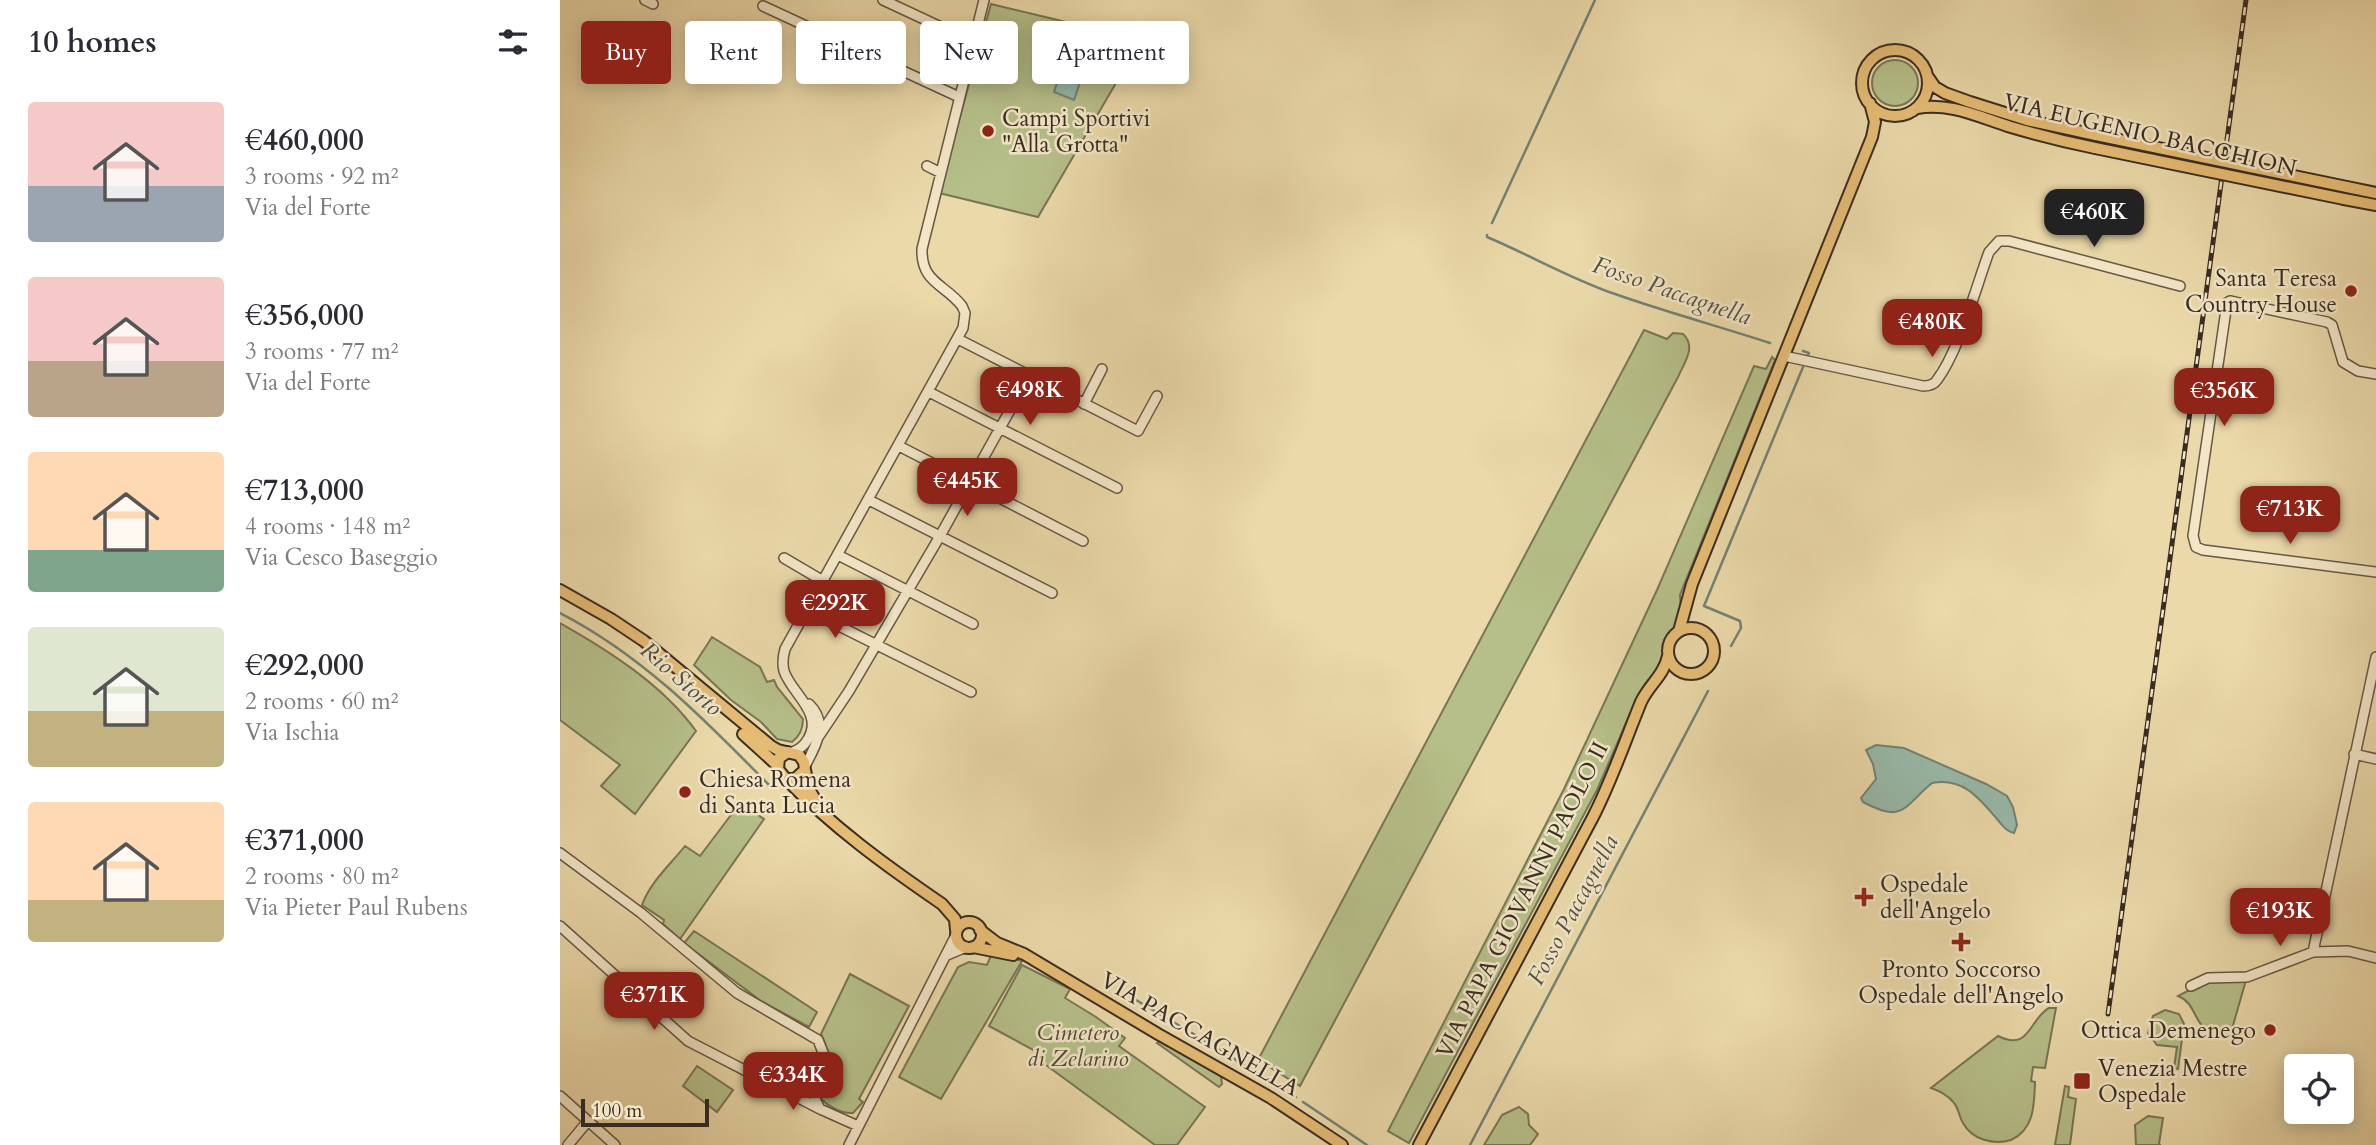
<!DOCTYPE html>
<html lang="en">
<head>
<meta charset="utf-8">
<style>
	:root { --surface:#fff; --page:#f7f7f7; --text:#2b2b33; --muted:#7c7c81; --accent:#8f2418 }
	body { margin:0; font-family:Cardo,serif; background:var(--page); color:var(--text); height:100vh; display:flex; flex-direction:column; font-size:26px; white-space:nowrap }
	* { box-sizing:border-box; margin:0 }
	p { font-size:23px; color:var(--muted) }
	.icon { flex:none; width:38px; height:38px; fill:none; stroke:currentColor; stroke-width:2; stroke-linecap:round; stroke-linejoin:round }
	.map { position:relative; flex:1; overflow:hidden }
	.panel { display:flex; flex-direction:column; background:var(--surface); width:560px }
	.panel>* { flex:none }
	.banner { position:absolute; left:21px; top:21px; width:665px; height:63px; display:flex; gap:14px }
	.tools { position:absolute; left:1724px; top:1054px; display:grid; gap:14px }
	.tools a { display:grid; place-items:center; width:70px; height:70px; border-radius:7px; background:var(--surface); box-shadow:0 4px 18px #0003; font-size:35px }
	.scale { position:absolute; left:21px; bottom:18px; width:128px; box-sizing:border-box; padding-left:7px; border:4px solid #392d22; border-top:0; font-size:19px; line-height:24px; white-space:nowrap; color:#392d22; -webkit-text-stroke:5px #f2e6c7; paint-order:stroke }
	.price { position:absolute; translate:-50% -60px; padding:0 16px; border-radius:14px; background:var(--accent); color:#fff; font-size:23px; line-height:46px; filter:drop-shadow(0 2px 4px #0008) }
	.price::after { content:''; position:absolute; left:50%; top:42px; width:21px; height:16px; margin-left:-10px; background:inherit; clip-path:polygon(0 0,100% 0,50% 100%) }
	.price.on { background:#222; color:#fff }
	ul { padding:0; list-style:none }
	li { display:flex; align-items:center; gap:21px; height:175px; padding:0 28px }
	li span { display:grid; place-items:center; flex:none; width:196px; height:140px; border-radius:7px; color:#555 }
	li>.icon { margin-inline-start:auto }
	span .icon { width:84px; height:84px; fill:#fffc; stroke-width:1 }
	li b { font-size:30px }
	h2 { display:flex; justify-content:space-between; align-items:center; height:84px; padding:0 28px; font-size:30px }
	.pill { padding:0 24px; border-radius:7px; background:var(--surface); box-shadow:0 4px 18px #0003; font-size:24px; line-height:63px }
	.pill.on { background:var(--accent); color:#fff }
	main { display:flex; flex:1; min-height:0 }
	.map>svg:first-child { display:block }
</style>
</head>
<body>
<main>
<section class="panel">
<h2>10 homes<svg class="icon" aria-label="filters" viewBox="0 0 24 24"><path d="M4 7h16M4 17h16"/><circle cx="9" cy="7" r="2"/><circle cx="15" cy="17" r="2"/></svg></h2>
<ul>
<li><span style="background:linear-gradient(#f6c9c9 60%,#9aa5b1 0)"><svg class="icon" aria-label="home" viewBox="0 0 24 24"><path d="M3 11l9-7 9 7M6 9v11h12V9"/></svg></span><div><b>€460,000</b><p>3 rooms · 92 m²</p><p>Via del Forte</p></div></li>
<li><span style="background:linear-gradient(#f6c9c9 60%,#b9a48a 0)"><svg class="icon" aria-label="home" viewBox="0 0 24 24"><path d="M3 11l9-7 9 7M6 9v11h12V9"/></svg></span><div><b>€356,000</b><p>3 rooms · 77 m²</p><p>Via del Forte</p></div></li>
<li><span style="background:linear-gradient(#ffd9b3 70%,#7fa58c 0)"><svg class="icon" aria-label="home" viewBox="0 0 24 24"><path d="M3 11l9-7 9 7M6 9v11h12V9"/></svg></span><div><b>€713,000</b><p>4 rooms · 148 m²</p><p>Via Cesco Baseggio</p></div></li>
<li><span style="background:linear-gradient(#dfe7d0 60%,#c2b280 0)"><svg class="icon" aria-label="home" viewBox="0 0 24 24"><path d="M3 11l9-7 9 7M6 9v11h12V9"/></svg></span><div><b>€292,000</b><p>2 rooms · 60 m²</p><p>Via Ischia</p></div></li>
<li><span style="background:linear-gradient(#ffd9b3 70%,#c2b280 0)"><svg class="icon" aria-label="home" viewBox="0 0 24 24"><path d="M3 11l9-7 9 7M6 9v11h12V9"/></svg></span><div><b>€371,000</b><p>2 rooms · 80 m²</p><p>Via Pieter Paul Rubens</p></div></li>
</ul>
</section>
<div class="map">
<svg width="1816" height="1145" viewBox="0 0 1816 1145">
	<rect width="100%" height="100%" fill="#ebd9a9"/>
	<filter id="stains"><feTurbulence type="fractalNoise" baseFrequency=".00286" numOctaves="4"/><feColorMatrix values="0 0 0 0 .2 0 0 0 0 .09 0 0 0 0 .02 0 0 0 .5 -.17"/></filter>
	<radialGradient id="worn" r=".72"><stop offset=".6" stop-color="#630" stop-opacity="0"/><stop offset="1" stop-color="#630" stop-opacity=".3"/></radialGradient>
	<path fill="#b6bf89" stroke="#787656" stroke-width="2" d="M431,4l150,36 -103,177 -99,-24z
		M1312 83a23 23 0 1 1 46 0a23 23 0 1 1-46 0Z
		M1084,330l23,9 6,-6 10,1c14,13 1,29 -5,43l-378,709 -42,-26z
		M1212,357l3,3 -95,235 1,16 -6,17 -9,13 -1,15 -6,12 -14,16 -10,18 -38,88 -188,353 -21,-12 176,-342 93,-199 97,-224 12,3z
		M0,623c48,27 103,62 136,108l-61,83 -34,-28 19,-21 -60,-45z
		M152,637l48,30 7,15 7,-2 3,7 26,32c0,10 -3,17 -11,23l-15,-3 -16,-17 -30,-22 -37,-35z
		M180,803l24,16 -84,120 -17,-15 1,-4 -22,-15c9,-24 28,-40 43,-59l15,10z
		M134,931l123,81 -8,15 -48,-26 -77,-58z
		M432,953l30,8 -81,138 -42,-22 59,-110 11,-5 18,3z
		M462,965l48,24 -5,9 31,19 29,21 -6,8 86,61 -28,38h-22l-120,-88 2,-5 -48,-26z
		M290,974l59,32 -50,93 4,3 -10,11c-12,1 -25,-7 -33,-15 1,-29 17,-32 1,-64z
		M1648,980h38l-16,56c-7,-2 -16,-2 -22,-6 -15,-8 -12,-27 -30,-34z
		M1489,1008h7l-11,60 -12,-1 -2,14 4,1c-1,22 0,47 -24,58 -17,5 -39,0 -48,-17 -4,-6 -4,-14 -9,-20 -6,-8 -14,-12 -23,-15l67,-52c32,16 31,-17 51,-28z
		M1605,1010l14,4 5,10 -6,45 -4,-1 3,-21 -20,-2 -9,-12 5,-17z
		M600,1041l61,35 1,8 -3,3 -62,-44z
		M137,1066l36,24 -16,22 -34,-26z
		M1505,1086l4,1 -1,10 8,2 -6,46h-15z
		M959,1107l9,7 1,11 9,9 -8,11h-46l18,-30z
		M1588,1116l15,2 -4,26 1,1h-24l-1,-20z"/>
	<path fill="#98baaa" stroke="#728274" stroke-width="2" d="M506,56l21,5 -13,39 -20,-8z
		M1316,745l28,3 82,36 21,12 6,11 4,18 -3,8c-8,-2 -11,-7 -17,-14 -18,-21 -34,-42 -65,-36 -29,24 -28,41 -69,19l-2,-4 15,-19 -3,-15 -7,-14z"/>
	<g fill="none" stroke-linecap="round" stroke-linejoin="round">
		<path stroke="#728274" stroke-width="2.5" d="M932,223l103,-223
			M927,235v2c43,18 84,42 128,57 51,18 103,32 155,49
			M1243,351l6,2 -2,4
			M0,613c82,42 145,107 209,172
			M1171,646l10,-18 -1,-7 -36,-15 99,-239
			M571,997l54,32
			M632,1033l104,64
			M743,1102l64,43
			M910,1145l238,-454"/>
		<defs>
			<path id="minor" d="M85,0l8,4
				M323,0l90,42
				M203,6l196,91
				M367,166l14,7
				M398,339l180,92 19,-35
				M1224,356l139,30c6,0 11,-1 14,-6 22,-29 39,-93 52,-128l10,-11h10l171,45
				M1816,374l-18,-3 -15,-9 -11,-37 -5,-3 -92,-20 -5,-1 -3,2 -34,233 3,11 7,3 173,22
				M369,392l188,96
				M524,404l18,-35
				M339,446l184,95
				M309,500l183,93
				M278,555l135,69
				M224,558l39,23
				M247,610l164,82
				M259,736l30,-45 91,-155 89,-160
				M232,752c7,-2 12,-6 16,-13 16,-26 -17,-46 -24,-68 -2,-8 -1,-15 1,-22l178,-321 2,-15 -3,-7c-17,-22 -41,-23 -40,-57l62,-249
				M1794,754l22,5
				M245,766c11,-20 24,-43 4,-62
				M0,853l81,60 96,80 81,47 6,15 -10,33 1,11 5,10
				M0,926l128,115 132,68 38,17
				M1753,952l63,-295
				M387,955l19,-8
				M1631,986l17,-8 39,-1 66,-25 35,-1 28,7
				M0,1096l55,49
				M8,1145l20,-24
				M289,1145l107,-210"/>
			<path id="major" d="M1302 83a33 33 0 1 1 66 0a33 33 0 1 1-66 0Z
				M1368,77l7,10 10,6 25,9 57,18 69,15
				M1357,108c33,-6 62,9 94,19 27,8 55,15 84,21
				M1787,187l29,6
				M1784,199l32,6
				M0,590l51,29 33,22 127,105 7,4 21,5 5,7 1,8 -10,9h-9l-8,-10 1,-11 9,-6
				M1108 651a23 23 0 1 1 46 0a23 23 0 1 1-46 0Z
				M1119,631l13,-47 180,-447 3,-15 -5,-19
				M183,734l34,31
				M245,770l4,19 11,19
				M226,779c48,49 99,86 156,125l13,15 1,11
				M396 935a13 13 0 1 1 26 0a13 13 0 1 1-26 0Z
				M420,930l17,13 27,11 134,80 113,64 71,47
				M413,947l40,8
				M859,1145l174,-328c19,-37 32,-76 48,-115 8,-17 23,-27 27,-46"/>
		</defs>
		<use href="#minor" stroke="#665844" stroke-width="12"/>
		<use href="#major" stroke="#392d22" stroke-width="14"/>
		<use href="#minor" stroke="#f2e6c7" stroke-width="9"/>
		<use href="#major" stroke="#e6bc74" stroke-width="10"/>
		<defs>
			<path id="rail" d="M1548,1014l138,-1014"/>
		</defs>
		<use href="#rail" stroke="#392d22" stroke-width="5"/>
		<use href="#rail" stroke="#f2e6c7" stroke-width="2.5" stroke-dasharray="8" stroke-linecap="butt"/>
		<defs>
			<path id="major-bridge" d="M1536,135l251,52
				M1535,148l249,51"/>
		</defs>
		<use href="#major-bridge" stroke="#392d22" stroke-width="14" stroke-linecap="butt"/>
		<use href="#major-bridge" stroke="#e6bc74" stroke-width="10"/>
	</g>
	<g fill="#8f2418" stroke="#f2e6c7" stroke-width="2.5">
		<circle cx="428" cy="131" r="7"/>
		<circle cx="1791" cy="291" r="7"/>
		<circle cx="125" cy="792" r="7"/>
		<path d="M1300.5 886.5h7v7h7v7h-7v7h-7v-7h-7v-7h7z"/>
		<path d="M1397.5 931.5h7v7h7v7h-7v7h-7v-7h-7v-7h7z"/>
		<circle cx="1710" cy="1030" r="7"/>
		<rect x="1513" y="1072" width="18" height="18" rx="3.5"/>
	</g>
	<g text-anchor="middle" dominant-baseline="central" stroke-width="5" stroke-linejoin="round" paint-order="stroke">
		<g font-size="23" fill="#392d22" stroke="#f2e6c7" text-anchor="start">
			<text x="442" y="118">Campi Sportivi<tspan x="442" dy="26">"Alla Grotta"</tspan></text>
			<text x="1777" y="278" text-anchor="end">Santa Teresa<tspan x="1777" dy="26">Country House</tspan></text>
			<text x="139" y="779">Chiesa Romena<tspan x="139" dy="26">di Santa Lucia</tspan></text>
			<text x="1320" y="884">Ospedale<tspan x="1320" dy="26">dell'Angelo</tspan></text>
			<text x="1401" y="969" text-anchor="middle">Pronto Soccorso<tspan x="1401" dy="26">Ospedale dell'Angelo</tspan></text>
			<text x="1696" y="1030" text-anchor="end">Ottica Demenego</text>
			<text x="1538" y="1068">Venezia Mestre<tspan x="1538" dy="26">Ospedale</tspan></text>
		</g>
		<g font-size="23" fill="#392d22" stroke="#f2e6c7">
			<text transform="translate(1590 135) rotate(13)">VIA EUGENIO BACCHION</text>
			<text transform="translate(962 900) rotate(-63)">VIA PAPA GIOVANNI PAOLO II</text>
			<text transform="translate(640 1034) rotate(30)">VIA PACCAGNELLA</text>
		</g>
		<g font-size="23" font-style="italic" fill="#524a37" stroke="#f2e6c7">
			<text x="518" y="1032">Cimetero<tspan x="518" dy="26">di Zelarino</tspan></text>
		</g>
		<g font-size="24" font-style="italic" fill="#515044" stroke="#f2e6c7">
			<text transform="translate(1112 291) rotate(19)">Fosso Paccagnella</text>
			<text transform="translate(121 679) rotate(41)">Rio Storto</text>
			<text transform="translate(1013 910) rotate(-62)">Fosso Paccagnella</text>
		</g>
	</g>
	<rect width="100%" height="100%" filter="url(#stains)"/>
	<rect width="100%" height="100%" fill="url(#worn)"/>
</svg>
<div class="tools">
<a><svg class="icon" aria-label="locate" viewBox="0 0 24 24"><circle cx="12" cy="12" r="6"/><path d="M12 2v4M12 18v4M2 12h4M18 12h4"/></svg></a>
</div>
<div class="scale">100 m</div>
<b class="price on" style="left:1534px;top:249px">€460K</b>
<b class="price" style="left:1372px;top:359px">€480K</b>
<b class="price" style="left:470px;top:427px">€498K</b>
<b class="price" style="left:1664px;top:428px">€356K</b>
<b class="price" style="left:407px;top:518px">€445K</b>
<b class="price" style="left:1730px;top:546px">€713K</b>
<b class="price" style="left:275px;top:640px">€292K</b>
<b class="price" style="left:1720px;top:948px">€193K</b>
<b class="price" style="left:94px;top:1032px">€371K</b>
<b class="price" style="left:233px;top:1112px">€334K</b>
<div class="banner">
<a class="pill on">Buy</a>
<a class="pill">Rent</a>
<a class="pill">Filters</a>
<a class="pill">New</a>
<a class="pill">Apartment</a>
</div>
</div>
</main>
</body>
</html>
